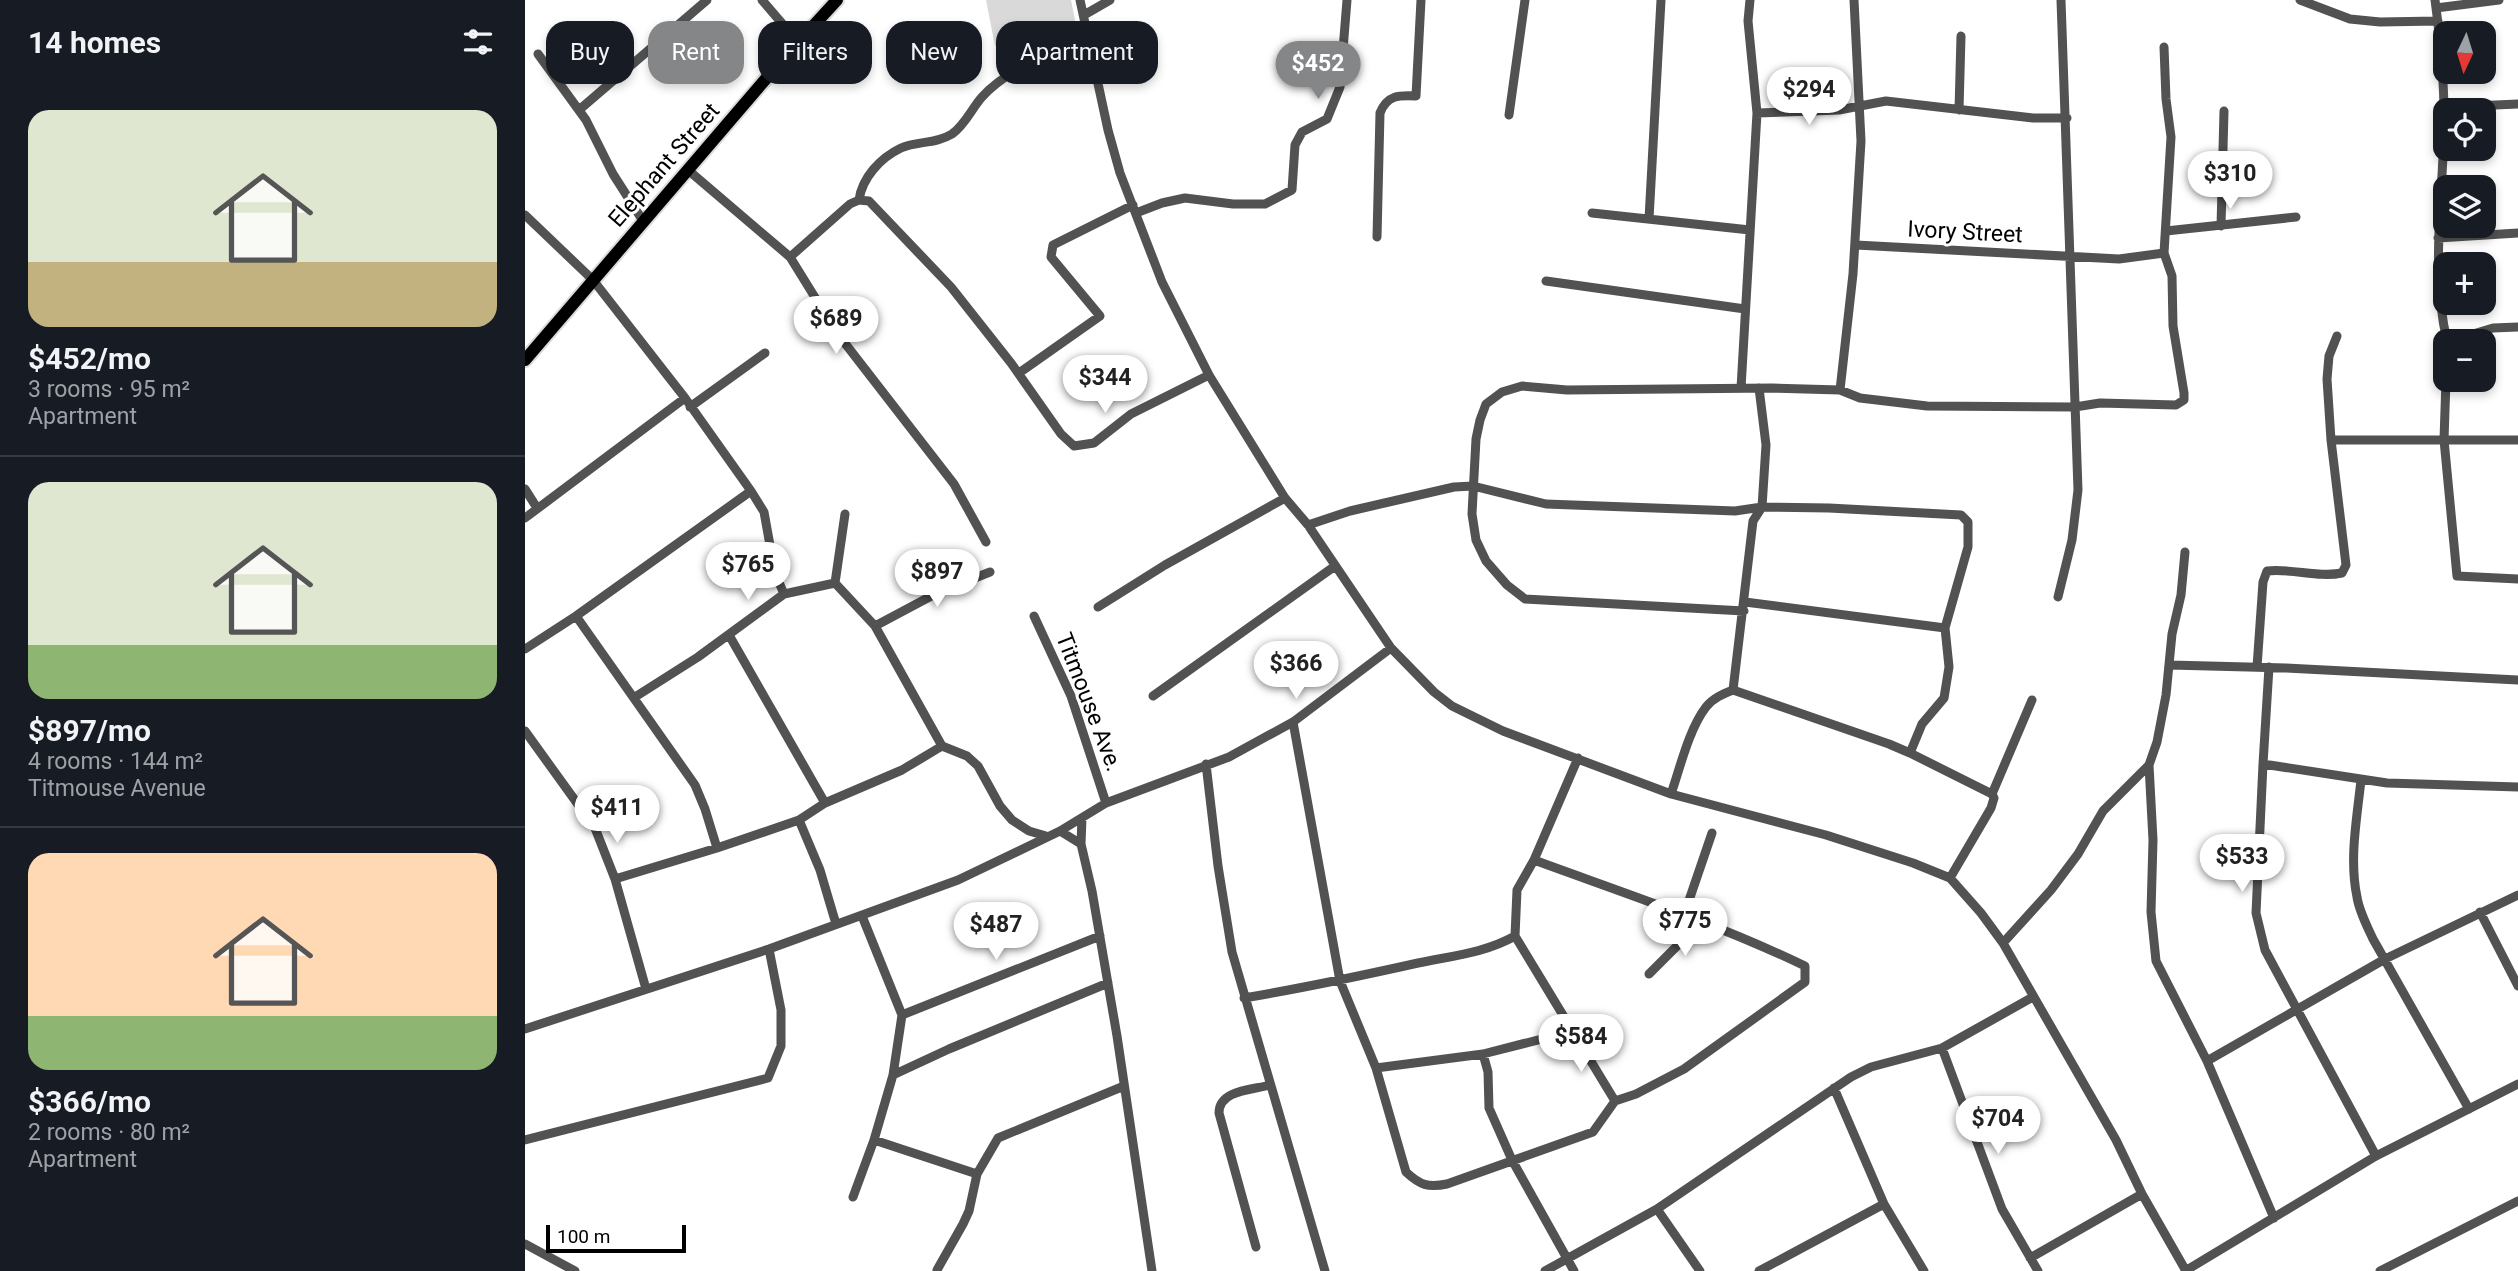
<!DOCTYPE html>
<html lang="en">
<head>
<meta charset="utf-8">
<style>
	:root { --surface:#171b24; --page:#242831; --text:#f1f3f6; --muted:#9ea1a6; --line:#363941; --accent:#858687 }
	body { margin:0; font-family:Roboto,sans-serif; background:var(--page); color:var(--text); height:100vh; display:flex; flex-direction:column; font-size:26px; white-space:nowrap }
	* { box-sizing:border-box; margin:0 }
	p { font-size:23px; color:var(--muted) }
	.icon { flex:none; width:38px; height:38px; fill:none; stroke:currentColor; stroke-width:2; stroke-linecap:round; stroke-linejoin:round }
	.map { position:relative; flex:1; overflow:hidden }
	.sheet { display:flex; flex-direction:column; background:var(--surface); width:525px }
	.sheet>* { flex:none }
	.top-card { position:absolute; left:21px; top:21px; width:665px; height:63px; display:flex; gap:14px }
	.needle { width:46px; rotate:184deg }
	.buttons { position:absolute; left:1908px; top:21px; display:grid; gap:14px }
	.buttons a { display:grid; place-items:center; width:63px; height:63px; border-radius:14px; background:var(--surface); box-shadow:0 4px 10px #0003; font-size:35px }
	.scale { position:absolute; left:21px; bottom:18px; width:140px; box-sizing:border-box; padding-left:7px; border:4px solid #000; border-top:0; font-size:19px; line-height:24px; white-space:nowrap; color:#000; -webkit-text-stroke:5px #fff; paint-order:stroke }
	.price { position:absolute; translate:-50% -60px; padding:0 16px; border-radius:24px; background:#fff; color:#222; font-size:23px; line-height:46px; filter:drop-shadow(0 2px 4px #0008) }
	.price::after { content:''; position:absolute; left:50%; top:42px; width:21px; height:16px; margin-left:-10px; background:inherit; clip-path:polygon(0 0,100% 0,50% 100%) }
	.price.on { background:var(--accent); color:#fff }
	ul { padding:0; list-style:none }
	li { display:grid; align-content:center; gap:14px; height:371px; padding:0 28px }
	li+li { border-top:2px solid var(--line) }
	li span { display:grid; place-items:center; height:217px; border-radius:21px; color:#555 }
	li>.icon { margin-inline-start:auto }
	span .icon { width:126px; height:126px; fill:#fffc; stroke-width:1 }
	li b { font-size:30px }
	h2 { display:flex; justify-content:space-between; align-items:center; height:84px; padding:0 28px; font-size:30px }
	.chip { padding:0 24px; border-radius:21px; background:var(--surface); box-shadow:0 4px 10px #0003; font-size:24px; line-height:63px }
	.chip.on { background:var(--accent); color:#fff }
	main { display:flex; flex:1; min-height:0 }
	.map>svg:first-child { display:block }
</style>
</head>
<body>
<main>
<section class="sheet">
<h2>14 homes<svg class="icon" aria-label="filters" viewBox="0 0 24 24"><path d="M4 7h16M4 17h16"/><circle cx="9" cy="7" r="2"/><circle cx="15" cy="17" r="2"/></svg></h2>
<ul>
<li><span style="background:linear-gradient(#dfe7d0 70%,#c2b280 0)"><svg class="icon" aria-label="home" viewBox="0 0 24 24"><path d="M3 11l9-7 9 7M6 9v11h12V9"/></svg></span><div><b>$452/mo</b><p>3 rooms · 95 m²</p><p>Apartment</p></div></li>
<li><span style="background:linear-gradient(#dfe7d0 75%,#8fb573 0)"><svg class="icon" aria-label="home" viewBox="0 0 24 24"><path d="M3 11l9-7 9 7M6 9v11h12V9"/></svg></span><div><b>$897/mo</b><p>4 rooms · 144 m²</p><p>Titmouse Avenue</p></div></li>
<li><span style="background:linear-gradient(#ffd9b3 75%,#8fb573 0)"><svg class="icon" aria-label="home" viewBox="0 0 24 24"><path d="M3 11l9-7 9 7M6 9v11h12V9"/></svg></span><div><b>$366/mo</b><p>2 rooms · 80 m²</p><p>Apartment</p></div></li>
</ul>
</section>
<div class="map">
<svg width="1993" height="1271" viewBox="0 0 1993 1271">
	<rect width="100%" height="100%" fill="#fff"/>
	<path fill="#d9d9d9" d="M461,0h85l6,30 -82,16z"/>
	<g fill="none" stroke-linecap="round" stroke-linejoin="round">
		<defs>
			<path id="major" d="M0,360l257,-300 55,-60"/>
		</defs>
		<use href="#major" stroke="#dbdbdb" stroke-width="16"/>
		<path stroke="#525252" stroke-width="9" d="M237,0l36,42
			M555,0l28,130 12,43 42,109 47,93 76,123 23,27 83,123 43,44 18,14 51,25 168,63 155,41 87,28 37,15 31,35 22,30 113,197 26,54 44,77
			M1775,0l50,19 30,3 58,-1
			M1910,0c6,45 10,88 9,133 -2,70 -13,140 3,208
			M1911,8l63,-8
			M559,15l26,-15
			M13,54l48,66 27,54 30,47
			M1919,103l7,4 67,-3
			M54,110l128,-110
			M1434,110l2,-74
			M1232,113l82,-3 47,-9 147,17h34
			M984,115l16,-115
			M163,170l102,87 47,76 117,151 32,58
			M334,200c3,-22 21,-42 42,-52 16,-7 35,-4 51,-14 13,-9 20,-26 30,-37 21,-24 76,-52 106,-62
			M611,213l26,-10 23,-5 48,6h32l27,-14 3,-45 7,-13 25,-13 13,-32 7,-87
			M1067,213l158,17
			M0,215l68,65 92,118 66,93 13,21 11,61 9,21
			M1124,219l12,-219
			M1696,226l3,-115
			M1641,231l130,-14
			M852,237l3,-124c7,-18 19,-18 36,-17l5,-96
			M1913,238l80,-5
			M1331,245l263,14 45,-6 7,-116 -5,-38 -2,-52
			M265,257l60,-53 9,-4 10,1 82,86 60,76 50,71 13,12 20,-3 37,-29 78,-39
			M1021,281l199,28
			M1925,341l43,-13 25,-1
			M494,373l81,-57 -49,-59 2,-12 80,-40
			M1921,380l-2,60 13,136 61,3
			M1216,388l16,-275 -9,-92 2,-21
			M1315,390l13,-116 8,-133 -7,-141
			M165,407l75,-54
			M1806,440h187
			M0,489l12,19
			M0,518l160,-120
			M783,525l42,-14 104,-24 19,-1 73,18 189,7 27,-4 67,1 132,7 7,7v25l-23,81 4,39 -5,31 -22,26 -12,29 -21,-9 -156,-54c-10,4 -20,8 -27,17 -17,22 -26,61 -35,87
			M310,583l40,43 67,120 25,10 11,10 22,40 12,14 17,11 17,5
			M310,583l10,-69
			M1533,597l14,-57 6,-50 -17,-490
			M1220,602l200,26
			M573,607l67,-42 120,-67
			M1219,611l-219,-12 -18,-14 -21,-24 -10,-21 -4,-26 4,-75 4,-19 6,-16 16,-12 20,-6 45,4 205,-2 68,2 20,8 67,8 148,1 25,-4 76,2 8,-5v-7l-11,-67 -1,-50 -8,-23
			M51,616l119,169 10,24 12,39
			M509,616l37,80 35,107
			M350,626l62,-33 53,-21
			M204,635l96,168
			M0,649l51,-33 175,-125
			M1645,665l116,3 232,12
			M1732,667l6,-85 4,-11c25,-3 51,7 75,2l4,-8 -15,-125 -4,-61 2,-23 8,-20
			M1744,667l-6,97 124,19 131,4
			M1208,690l20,-169 9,-14 4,-62 -7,-57
			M628,696l182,-130
			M110,697l63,-40 86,-63 51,-11
			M768,722l47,259 36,87 30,104c14,13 22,16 41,12l146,-52 22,-31 21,-7 48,-25 121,-87v-16c-87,-42 -181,-73 -271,-106
			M0,731l70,97 20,51 31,110
			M1385,753l82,41
			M681,764l12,102 14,86 93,319
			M1738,764l-7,149 9,37 111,206
			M1624,765l4,75 -2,72 5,49 51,100 67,157
			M1836,780c-4,38 -12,79 -4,117 2,14 10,29 16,42l96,170
			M557,818l-1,26 11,47 25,145 35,235
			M274,820l21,50 16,54
			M535,831l21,13
			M1425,878l41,-70 3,-10 -2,-4 40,-94
			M90,879l102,-31 82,-28 26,-17 77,-33 40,-24
			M1955,912l38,74
			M1159,915l28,-82
			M990,936l100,165
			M1478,943l48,-53 27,-36 25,-43 46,-46 8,-23 9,-47 6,-61 9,-39 4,-43
			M1124,974l52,-52
			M719,998c59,-10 116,-22 174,-35 33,-7 67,-10 97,-27l2,-46 17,-30 44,-102
			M377,1015l198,-79
			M0,1029l244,-80 189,-69 102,-49 46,-28 123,-46 64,-35 98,-74
			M1417,1048l60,161 36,62
			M958,1054l5,18 1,36 23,52 62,111
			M1682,1061l178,-102 133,-64
			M851,1068l107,-14 90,-23
			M368,1075l56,-26 159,-66
			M1309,1088l50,116 40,67
			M0,1140l243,-62 13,-32v-36l-12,-61
			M349,1140l103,34
			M328,1197l21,-57 19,-65 9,-60 -40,-99
			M1132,1209l43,62
			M0,1244l50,27
			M731,1247l-37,-134c0,-23 33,-23 51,-28
			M1505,1258l112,-64
			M412,1270l26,-46 6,-13 8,-37 21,-36 126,-52
			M1020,1271l112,-62 194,-132 20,-10 71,-19 91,-51
			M1234,1271l125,-67
			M1660,1271l191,-115 142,-72
			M1855,1271l138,-70"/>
		<use href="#major" stroke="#000" stroke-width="12"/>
	</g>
	<g text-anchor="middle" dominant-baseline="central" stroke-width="6" stroke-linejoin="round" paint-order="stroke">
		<g font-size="23" fill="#000" stroke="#fff">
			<text transform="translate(139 165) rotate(-49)">Elephant Street</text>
			<text transform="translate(1440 232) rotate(3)">Ivory Street</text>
			<text transform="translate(564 702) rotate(69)">Titmouse Ave.</text>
		</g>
	</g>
</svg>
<div class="buttons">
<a><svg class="needle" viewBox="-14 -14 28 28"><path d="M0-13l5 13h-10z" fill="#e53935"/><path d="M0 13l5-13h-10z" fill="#9ea1a6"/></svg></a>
<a><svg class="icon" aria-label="locate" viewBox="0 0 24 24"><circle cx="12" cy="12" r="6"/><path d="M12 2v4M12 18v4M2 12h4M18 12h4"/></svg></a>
<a><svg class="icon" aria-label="layers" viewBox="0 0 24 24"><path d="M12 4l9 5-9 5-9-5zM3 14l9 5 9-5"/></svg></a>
<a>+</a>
<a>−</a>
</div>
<div class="scale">100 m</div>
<b class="price on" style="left:793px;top:101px">$452</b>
<b class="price" style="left:1284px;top:127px">$294</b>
<b class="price" style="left:1705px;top:211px">$310</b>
<b class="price" style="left:311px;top:356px">$689</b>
<b class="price" style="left:580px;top:415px">$344</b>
<b class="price" style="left:223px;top:602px">$765</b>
<b class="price" style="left:412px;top:609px">$897</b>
<b class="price" style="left:771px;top:701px">$366</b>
<b class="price" style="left:92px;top:845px">$411</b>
<b class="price" style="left:1717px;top:894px">$533</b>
<b class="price" style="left:1160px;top:958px">$775</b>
<b class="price" style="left:471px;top:962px">$487</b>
<b class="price" style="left:1056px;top:1074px">$584</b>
<b class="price" style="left:1473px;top:1156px">$704</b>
<div class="top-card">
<a class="chip">Buy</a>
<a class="chip on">Rent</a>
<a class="chip">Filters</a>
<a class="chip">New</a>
<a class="chip">Apartment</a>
</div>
</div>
</main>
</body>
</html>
